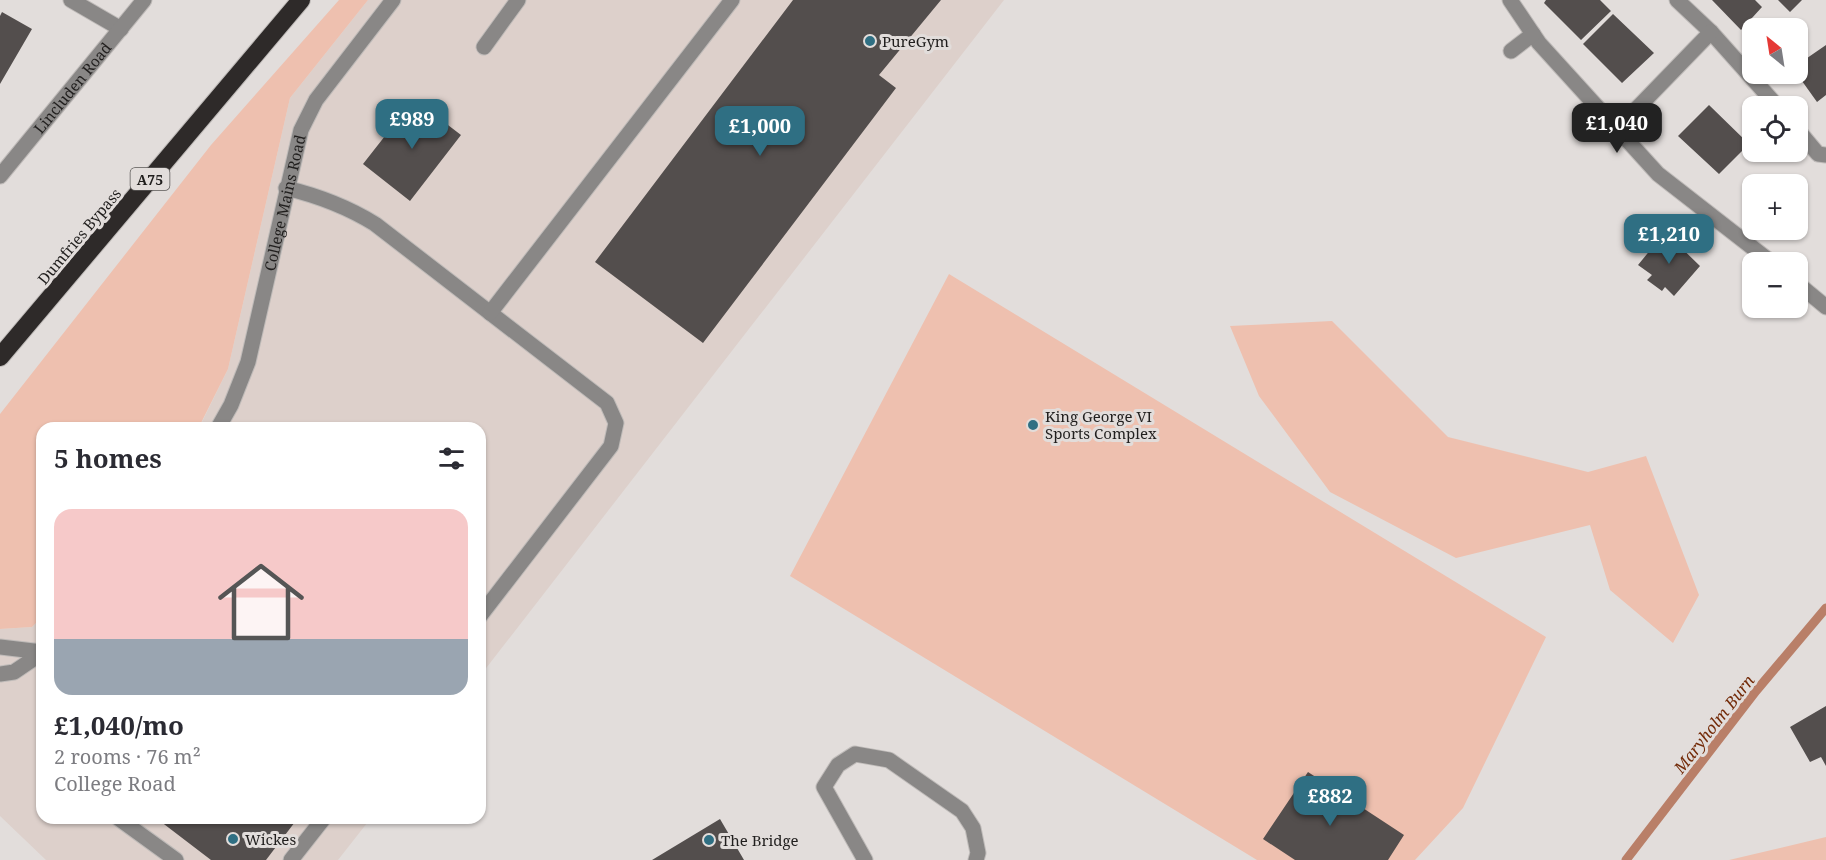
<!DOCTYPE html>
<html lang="en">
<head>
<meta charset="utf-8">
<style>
	:root { --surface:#fff; --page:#f2f2f3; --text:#2b2b33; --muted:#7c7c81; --line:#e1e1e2; --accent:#2f6f83 }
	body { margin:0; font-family:"Noto Serif",serif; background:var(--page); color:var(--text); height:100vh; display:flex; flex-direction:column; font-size:22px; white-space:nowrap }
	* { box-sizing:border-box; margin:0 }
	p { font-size:20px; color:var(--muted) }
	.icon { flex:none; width:33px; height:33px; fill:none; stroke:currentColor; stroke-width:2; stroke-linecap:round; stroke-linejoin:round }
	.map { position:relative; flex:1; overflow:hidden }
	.drawer { position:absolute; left:36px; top:422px; width:450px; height:402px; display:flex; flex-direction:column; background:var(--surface); border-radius:18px; box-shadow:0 2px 4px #0004 }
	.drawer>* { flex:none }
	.needle { width:39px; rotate:330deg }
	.fabs { position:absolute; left:1742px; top:18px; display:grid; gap:12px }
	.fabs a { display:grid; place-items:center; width:66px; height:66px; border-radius:12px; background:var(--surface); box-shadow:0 2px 4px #0004; font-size:30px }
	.price { position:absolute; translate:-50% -51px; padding:0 14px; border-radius:12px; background:var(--accent); color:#fff; font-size:20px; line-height:39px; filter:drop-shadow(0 2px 3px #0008) }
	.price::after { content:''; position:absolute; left:50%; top:36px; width:18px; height:14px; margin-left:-9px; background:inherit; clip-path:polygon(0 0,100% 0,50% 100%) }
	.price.on { background:#222; color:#fff }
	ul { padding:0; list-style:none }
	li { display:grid; align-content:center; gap:12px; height:318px; padding:0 18px }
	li+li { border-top:2px solid var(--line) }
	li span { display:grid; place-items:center; height:186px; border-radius:18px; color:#555 }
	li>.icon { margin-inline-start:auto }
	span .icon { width:108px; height:108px; fill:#fffc; stroke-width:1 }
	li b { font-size:26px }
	h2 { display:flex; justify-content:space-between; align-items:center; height:72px; padding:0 18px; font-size:26px }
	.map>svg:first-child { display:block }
</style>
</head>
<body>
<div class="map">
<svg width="1826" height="860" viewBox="0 0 1826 860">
	<rect width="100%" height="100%" fill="#e2dddb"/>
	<path fill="#ddd0cb" d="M368,0h636l-524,676v-248h-281l29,-59 62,-271z
		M42,617v201h329l-33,42h-292l-46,-44v-187l32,-2z"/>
	<path fill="#eec0af" d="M339,0h29l-78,98 -62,271 -29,58 -157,1v189l-10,10 -32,2v-215l211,-269z
		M949,274l597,363 -83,171 -48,52h-158l-467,-284z
		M1332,321l116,116 140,35 58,-16 53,139 -26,48 -63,-53 -20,-65 -134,33 -126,-66 -71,-96 -29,-70z
		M1826,837v23h-97z"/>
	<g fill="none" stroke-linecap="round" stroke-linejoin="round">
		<path stroke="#b97f68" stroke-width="9" d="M1626,860l130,-169 70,-83"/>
	</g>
	<path fill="#534e4d" d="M793,0h148l-62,75 17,13 -193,255 -108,-81z
		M1546,0h54l11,11 -30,29 -37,-37z
		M1712,0h43l7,7 -21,23z
		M1778,0h24l-12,12z
		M2,12l30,17 -32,55v-68z
		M1613,14l41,39 -32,30 -39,-39z
		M1826,45v50l-9,7 -20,-28v-9z
		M414,99l47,36 -51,66 -47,-37z
		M1709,105l40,39 -30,30 -41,-38z
		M1665,232l35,34 -26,30 -9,-9 -3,4 -15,-11 5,-5 -14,-10z
		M1826,706v60l-5,-9 -11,5 -20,-35z
		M1308,772l96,63 -16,25h-93l-32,-21z
		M156,818h142l-32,42h-55z
		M720,819l24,41h-92z"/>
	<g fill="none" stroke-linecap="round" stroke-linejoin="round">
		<defs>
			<g id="minor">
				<path d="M71,0l50,29"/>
				<path d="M1510,0l29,43 119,131 113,88"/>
				<path d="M1677,0l34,32 66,74"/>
				<path d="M484,47l34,-47"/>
				<path d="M1511,51l22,-17"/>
				<path d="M1617,129l94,-97"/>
				<path d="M1797,129l21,25 8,1"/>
				<path id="s1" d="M0,176l144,-176"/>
				<path d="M286,188c33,8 60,18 89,36l232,179 9,20 -5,23 -131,170"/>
				<path d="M1797,283l29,24"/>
				<path d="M490,313l242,-313"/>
				<path id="s2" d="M218,428l13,-23 17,-43 53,-232 15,-30 77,-100"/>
				<path d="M0,647l42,5"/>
				<path d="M0,674l14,-2 28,-19"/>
				<path d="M118,818l58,42"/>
				<path d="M291,860l33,-42"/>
				<path d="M865,860l-41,-73 14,-22 17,-11 34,6 73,51 11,17 5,25 -2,7"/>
			</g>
			<path id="highway" d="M0,357l301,-357"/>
		</defs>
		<use href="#minor" stroke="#bfbbb9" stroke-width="17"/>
		<use href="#highway" stroke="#bfbbb9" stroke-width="20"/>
		<use href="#minor" stroke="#898786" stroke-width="15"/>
		<use href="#highway" stroke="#2e2a29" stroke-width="18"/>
	</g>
	<g fill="#2f6f83" stroke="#e2dddb" stroke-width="2">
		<circle cx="870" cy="41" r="6"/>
		<circle cx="1033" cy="425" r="6"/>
		<circle cx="233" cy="839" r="6"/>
		<circle cx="709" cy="840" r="6"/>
	</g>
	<g text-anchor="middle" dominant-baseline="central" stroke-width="6" stroke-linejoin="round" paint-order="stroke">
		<rect fill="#e2dddb" stroke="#5b5857" stroke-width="1.5" x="130.5" y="168" width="39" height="22" rx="4.5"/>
		<g font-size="14" font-weight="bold" fill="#211f1e">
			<text x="150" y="179">A75</text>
		</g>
		<g font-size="15" fill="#211f1e" stroke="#e2dddb" text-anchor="start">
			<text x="882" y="41">PureGym</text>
			<text x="1045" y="416">King George VI<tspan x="1045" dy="17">Sports Complex</tspan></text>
			<text x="245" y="839">Wickes</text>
			<text x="721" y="840">The Bridge</text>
		</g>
		<g font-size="15" fill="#211f1e" stroke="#e2dddb">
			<text stroke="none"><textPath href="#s1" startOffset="114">Lincluden Road</textPath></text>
			<text stroke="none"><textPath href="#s2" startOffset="236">College Mains Road</textPath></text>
			<text transform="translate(79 236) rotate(-50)">Dumfries Bypass</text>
		</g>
		<g font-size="16" font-style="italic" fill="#732b09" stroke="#e2dddb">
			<text transform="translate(1714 724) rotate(-52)">Maryholm Burn</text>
		</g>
	</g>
</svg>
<div class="fabs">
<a><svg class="needle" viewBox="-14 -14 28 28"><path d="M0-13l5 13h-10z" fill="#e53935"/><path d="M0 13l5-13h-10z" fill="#7c7c81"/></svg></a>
<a><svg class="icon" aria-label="locate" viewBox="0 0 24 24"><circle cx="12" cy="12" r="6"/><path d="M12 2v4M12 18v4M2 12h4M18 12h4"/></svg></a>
<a>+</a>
<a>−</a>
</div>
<b class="price" style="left:412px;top:150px">£989</b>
<b class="price on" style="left:1617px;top:154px">£1,040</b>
<b class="price" style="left:760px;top:157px">£1,000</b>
<b class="price" style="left:1669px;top:265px">£1,210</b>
<b class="price" style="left:1330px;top:827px">£882</b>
<section class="drawer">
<h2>5 homes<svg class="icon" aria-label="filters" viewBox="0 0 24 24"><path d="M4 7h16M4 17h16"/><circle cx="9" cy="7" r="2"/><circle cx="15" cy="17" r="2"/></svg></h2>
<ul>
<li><span style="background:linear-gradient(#f6c9c9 70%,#9aa5b1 0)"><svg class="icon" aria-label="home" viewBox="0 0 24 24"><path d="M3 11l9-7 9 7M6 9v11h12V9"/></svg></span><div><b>£1,040/mo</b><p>2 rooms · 76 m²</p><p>College Road</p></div></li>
</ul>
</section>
</div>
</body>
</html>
